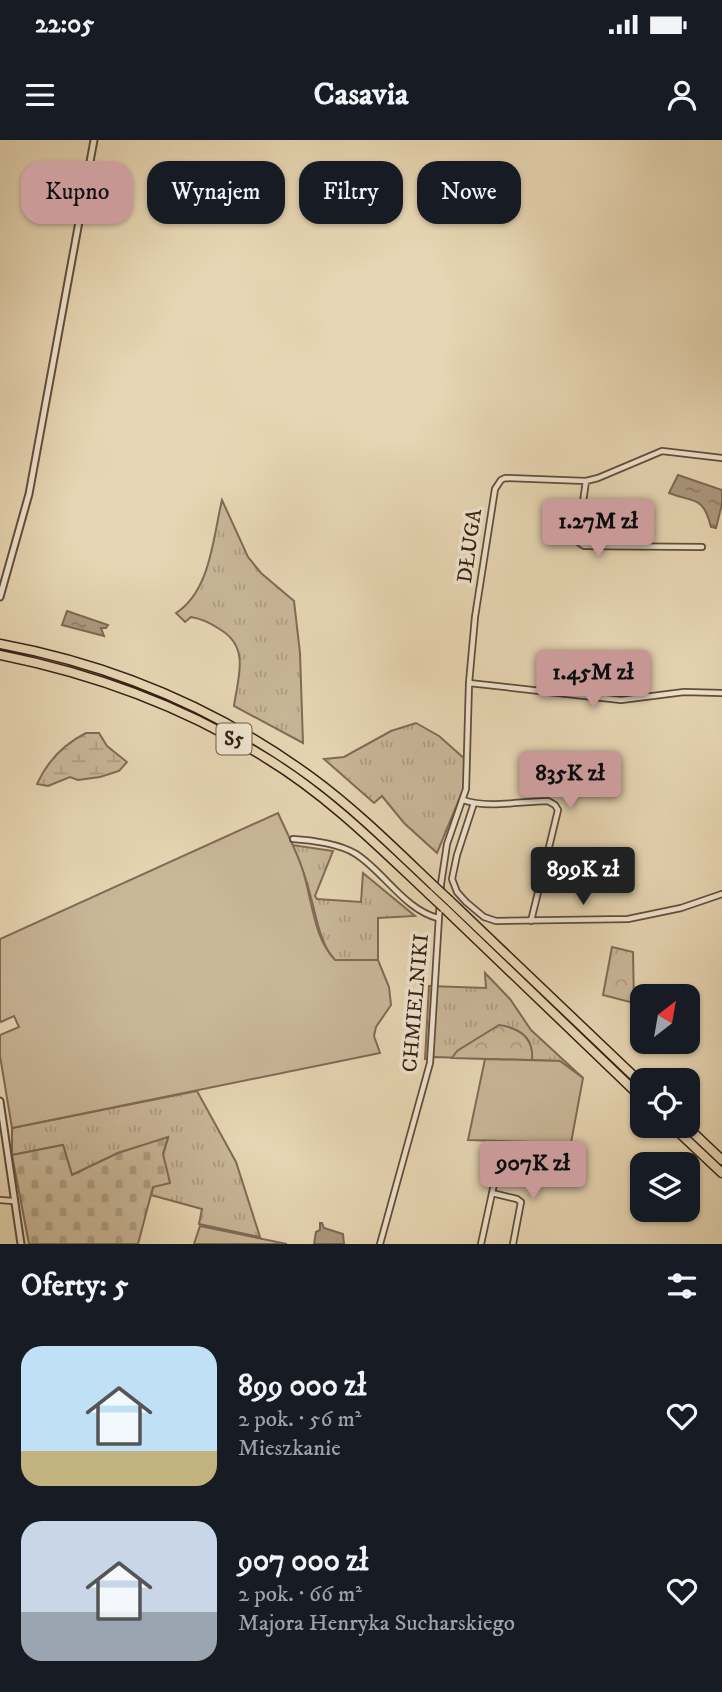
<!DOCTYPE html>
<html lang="pl">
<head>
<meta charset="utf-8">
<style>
	:root { --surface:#171b24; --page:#20242c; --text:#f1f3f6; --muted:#9ea1a6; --accent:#c59692 }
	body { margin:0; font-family:"IM FELL DW Pica",serif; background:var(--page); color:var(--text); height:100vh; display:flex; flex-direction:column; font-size:26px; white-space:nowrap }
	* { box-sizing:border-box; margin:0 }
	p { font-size:23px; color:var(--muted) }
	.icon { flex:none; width:38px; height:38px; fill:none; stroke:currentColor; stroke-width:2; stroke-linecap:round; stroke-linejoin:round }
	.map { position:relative; height:1104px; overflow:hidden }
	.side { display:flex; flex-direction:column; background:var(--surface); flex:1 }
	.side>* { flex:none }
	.hud { position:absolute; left:21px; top:21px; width:681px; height:63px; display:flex; gap:14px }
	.needle { width:46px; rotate:31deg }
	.buttons { position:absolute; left:630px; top:844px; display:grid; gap:14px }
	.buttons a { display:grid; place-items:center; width:70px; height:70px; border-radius:14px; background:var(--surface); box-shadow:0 2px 5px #0004; font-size:35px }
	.price { position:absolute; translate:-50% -60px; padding:0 16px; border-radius:7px; background:var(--accent); color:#111; font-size:23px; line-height:46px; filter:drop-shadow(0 2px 4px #0008) }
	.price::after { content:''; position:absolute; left:50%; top:42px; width:21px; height:16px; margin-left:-10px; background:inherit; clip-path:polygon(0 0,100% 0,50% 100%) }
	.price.selected { background:#222; color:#fff }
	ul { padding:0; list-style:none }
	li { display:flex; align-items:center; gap:21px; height:175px; padding:0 21px }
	li span { display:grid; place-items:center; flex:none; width:196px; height:140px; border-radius:21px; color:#555 }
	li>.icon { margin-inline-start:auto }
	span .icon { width:84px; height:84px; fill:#fffc; stroke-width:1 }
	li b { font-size:30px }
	h2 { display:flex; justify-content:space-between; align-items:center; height:84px; padding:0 21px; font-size:30px }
	.pill { padding:0 24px; border-radius:21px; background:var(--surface); box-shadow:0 2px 5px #0004; font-size:24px; line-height:63px }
	.pill.selected { background:var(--accent); color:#111 }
	.status { display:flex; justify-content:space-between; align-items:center; height:49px; padding:0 35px; background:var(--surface); direction:ltr }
	.status svg { height:19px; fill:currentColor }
	header { display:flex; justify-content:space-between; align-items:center; height:91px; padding:0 21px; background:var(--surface); font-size:32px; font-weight:800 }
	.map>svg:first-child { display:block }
</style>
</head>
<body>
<div class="status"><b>22:05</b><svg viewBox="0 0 49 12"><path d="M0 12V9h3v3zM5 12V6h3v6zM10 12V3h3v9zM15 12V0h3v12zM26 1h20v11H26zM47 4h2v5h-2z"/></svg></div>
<header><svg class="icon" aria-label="menu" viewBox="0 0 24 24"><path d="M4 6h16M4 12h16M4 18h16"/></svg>Casavia<svg class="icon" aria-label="person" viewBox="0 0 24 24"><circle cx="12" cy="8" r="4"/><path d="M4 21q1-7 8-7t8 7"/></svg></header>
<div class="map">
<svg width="722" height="1104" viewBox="0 0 722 1104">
	<defs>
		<pattern id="grass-tufts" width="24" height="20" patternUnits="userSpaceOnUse" patternTransform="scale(1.75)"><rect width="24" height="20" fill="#c9b798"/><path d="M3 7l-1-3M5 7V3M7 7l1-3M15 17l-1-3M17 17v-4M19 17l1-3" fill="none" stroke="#ad9d82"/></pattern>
		<pattern id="forest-crowns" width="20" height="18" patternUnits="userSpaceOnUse" patternTransform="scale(1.75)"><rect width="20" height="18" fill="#c9b798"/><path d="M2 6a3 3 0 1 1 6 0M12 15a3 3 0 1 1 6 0" fill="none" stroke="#ad9d82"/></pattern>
		<pattern id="wetland-marsh" width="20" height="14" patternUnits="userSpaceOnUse" patternTransform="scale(1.75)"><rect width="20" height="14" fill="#c9b798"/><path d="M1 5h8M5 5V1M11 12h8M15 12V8" fill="none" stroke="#ad9d82"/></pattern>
		<pattern id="cemetery-stones" width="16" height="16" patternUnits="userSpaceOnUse" patternTransform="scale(1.75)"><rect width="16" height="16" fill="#c9b798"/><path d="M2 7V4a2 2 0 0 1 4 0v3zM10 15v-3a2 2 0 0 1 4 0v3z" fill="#ad9d82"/></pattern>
		<pattern id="water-ripples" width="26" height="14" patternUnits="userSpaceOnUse" patternTransform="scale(1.75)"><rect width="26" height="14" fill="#ab987d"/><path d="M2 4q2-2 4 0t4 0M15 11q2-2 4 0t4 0" fill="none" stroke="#8c7b65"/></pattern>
	</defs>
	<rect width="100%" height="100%" fill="#e7d6b3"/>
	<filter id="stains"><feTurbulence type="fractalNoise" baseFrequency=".00286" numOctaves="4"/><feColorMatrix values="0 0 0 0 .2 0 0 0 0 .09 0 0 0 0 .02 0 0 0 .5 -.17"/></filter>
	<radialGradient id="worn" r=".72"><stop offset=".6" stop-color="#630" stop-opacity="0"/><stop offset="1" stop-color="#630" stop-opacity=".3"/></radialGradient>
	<path fill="url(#grass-tufts)" stroke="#806b56" stroke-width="2" d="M222,360l26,57 13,16 33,28 6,52 3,90 -69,-37c4,-29 16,-58 -13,-76 -11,-7 -18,-11 -30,-13l-6,5 -9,-9c35,-23 37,-76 46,-113z
		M416,583l23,13 27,24 -3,30 -26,63 -33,-30 -22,-27 -8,7 -50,-44 20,-2 47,-26z
		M292,705l41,6 -18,45 2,3 44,3 2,-29 52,43 -37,2v42h-43c-15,-16 -18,-41 -24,-62 -4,-18 -11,-36 -19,-53z
		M485,833l25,26 21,31 52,48 -23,-17 -125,-4 -10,2 4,-73 57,2z
		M197,951l39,71 24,75 -61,-13 3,-15 -51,-14 17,-57 -50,15 -46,22 -9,-30 -51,10v-27z"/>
	<path fill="url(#forest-crowns)" stroke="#806b56" stroke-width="2" d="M612,807l21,5 1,51 -31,-8z
		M499,885c21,3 35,13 33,35l-80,-2 5,-7z"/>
	<path fill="url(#wetland-marsh)" stroke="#806b56" stroke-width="2" d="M86,593h13l8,13 20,16 -8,9 -19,6 -22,3 -8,-3 -22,9 -11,-2c10,-22 27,-40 49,-51z"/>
	<path fill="url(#cemetery-stones)" stroke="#806b56" stroke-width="2" d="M168,997l-5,17 7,29 -17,4 -15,57h-109l-17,-89 51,-10 9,30 46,-22z"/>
	<path fill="#c9b798" stroke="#806b56" stroke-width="2" d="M278,673c8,18 18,37 24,55 10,29 11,70 33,92h43l11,27 2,18 -15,22 -2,9 6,17 -368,75 -12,-72v-21l19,-8 -5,-11 -13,6 -1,-2v-81z
		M485,919l75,2 23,17 -12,65 -103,-3z
		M200,1086l87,18h-93z"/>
	<path fill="url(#water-ripples)" stroke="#7c6853" stroke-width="2" d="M678,335l44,15v14l-6,24 -5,-1c-8,-32 -17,-24 -42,-34z
		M67,471l41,14 -2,3h-5l3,8 -42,-11z
		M320,1083h2l2,5 19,6 1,10h-30l2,-12 4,-2z"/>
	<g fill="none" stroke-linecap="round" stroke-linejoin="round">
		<defs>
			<path id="minor" d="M586,341l-8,56v5l6,4 118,1
				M469,543l152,17 63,-8 38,1
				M463,660c26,9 58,1 85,1l7,4 3,5 -27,111
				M474,663l-17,52 -5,24 5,13 9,10 18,15 12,4 132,-2 53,-11 41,-14
				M293,699c19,1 47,5 63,15 28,18 49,56 82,64
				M492,1053l25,6 4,3 -8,42
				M0,1060l13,1
				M380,1104l50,-181 11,-179 6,-40 19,-55 3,-106 6,-66 20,-128 6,-9 4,-2 81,3 12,-3 64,-27 60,7
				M481,1104l18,-83 7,-4 32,7"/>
			<path id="tertiary" d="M0,457l29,-103 65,-354
				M0,961l21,143"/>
			<path id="motorway" d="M0,504c113,21 219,66 311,133 45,33 84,72 124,110
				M0,515c95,19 183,51 266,103 61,37 112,88 163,136
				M449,760l193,184
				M444,768l198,190
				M671,985l51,48
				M685,985l37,35"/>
		</defs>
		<use href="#minor" stroke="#624d3c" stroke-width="8"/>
		<use href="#tertiary" stroke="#624d3c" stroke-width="9"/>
		<use href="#motorway" stroke="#361f15" stroke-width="11"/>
		<use href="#minor" stroke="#efe4ce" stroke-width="4.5"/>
		<use href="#tertiary" stroke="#efe4ce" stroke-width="5"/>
		<use href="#motorway" stroke="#e7d6b3" stroke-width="8"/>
		<defs>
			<path id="motorway-bridge" d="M435,747l14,13
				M429,754l15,14"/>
		</defs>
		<use href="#motorway-bridge" stroke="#361f15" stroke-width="11" stroke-linecap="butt"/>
		<use href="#motorway-bridge" stroke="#e7d6b3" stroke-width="8"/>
	</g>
	<g text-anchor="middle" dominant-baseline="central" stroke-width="7" stroke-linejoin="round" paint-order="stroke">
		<rect fill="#efe4ce" stroke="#6e5a4c" stroke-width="2" x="216.5" y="583.5" width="35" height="31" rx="5"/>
		<g font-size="19" font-weight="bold" fill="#361f15">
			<text x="234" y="599">S5</text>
		</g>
		<g font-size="21" fill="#361f15" stroke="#efe4ce">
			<text transform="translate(470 406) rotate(-82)">DŁUGA</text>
			<text transform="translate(416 863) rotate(-85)">CHMIELNIKI</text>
		</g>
	</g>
	<rect width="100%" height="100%" filter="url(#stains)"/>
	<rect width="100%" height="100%" fill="url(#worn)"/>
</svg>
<div class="buttons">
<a><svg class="needle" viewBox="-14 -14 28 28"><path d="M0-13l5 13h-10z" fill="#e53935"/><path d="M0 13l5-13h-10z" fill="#9ea1a6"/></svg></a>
<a><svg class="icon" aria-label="locate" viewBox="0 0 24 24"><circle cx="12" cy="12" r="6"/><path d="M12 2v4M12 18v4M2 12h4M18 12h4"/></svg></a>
<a><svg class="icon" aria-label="layers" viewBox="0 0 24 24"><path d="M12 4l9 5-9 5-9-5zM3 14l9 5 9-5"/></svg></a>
</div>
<b class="price" style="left:598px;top:419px">1.27M zł</b>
<b class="price" style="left:593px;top:570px">1.45M zł</b>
<b class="price" style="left:570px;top:671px">835K zł</b>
<b class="price selected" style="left:583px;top:767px">899K zł</b>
<b class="price" style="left:533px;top:1061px">907K zł</b>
<div class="hud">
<a class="pill selected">Kupno</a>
<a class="pill">Wynajem</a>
<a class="pill">Filtry</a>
<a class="pill">Nowe</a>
</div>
</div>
<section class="side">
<h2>Oferty: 5<svg class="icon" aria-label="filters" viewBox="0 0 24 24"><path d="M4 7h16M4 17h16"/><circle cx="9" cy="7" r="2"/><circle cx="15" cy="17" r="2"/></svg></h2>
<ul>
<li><span style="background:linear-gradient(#bfe0f5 75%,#c2b280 0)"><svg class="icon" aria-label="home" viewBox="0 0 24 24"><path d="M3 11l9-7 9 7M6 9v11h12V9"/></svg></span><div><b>899 000 zł</b><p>2 pok. · 56 m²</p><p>Mieszkanie</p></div><svg class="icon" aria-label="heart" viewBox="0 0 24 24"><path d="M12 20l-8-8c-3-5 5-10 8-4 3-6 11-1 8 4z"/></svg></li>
<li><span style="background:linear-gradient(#c9d6e8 65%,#9aa5b1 0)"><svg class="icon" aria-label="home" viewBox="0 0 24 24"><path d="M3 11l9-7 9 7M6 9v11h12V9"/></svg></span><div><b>907 000 zł</b><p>2 pok. · 66 m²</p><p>Majora Henryka Sucharskiego</p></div><svg class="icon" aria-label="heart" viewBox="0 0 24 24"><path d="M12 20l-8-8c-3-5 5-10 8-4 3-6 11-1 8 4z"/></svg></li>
</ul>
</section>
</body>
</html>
